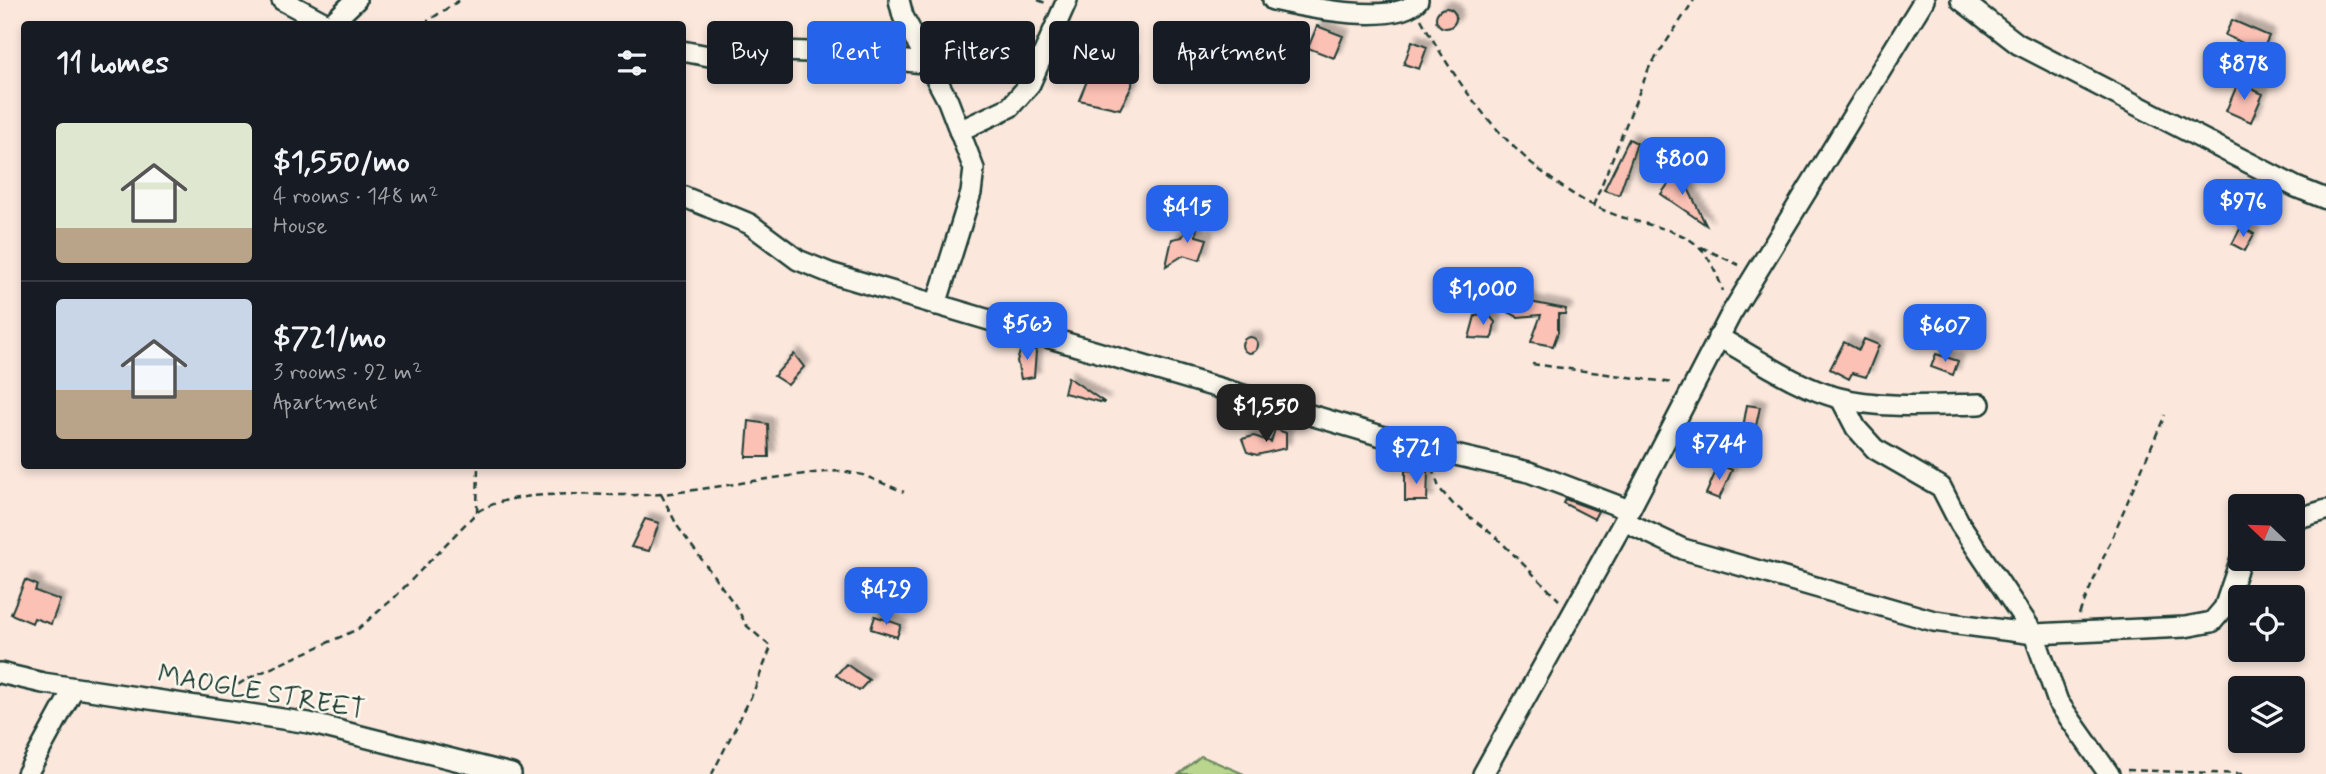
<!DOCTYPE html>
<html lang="en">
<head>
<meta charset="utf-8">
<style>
	:root { --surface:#171b24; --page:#242831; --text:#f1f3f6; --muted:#9ea1a6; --line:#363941; --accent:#2563eb }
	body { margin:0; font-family:Mynerve,sans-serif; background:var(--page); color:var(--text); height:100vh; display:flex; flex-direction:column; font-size:26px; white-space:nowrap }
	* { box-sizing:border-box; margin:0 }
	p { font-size:23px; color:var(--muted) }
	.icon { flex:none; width:38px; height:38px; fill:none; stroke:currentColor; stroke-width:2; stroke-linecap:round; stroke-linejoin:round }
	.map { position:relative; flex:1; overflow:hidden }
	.details { position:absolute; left:21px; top:21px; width:665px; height:448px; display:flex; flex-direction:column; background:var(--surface); border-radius:7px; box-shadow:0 4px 10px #0003 }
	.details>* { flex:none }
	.top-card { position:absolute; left:707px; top:21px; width:665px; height:63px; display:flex; gap:14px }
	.needle { width:46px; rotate:293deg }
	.controls { position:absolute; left:2228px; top:494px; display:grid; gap:14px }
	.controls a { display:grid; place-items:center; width:77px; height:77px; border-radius:7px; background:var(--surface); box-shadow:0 4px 10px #0003; font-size:35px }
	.price { position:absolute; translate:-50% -60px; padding:0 16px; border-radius:14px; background:var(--accent); color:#fff; font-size:23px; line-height:46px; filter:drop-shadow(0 2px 4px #0008) }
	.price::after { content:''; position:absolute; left:50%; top:42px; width:21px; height:16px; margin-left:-10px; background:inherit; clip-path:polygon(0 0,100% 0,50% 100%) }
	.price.on { background:#222; color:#fff }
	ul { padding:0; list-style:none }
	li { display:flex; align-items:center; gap:21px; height:175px; padding:0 35px }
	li+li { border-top:2px solid var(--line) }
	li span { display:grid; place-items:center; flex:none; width:196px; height:140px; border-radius:7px; color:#555 }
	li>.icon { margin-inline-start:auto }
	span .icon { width:84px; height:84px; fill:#fffc; stroke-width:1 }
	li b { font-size:30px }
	h2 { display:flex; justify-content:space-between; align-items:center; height:84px; padding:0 35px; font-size:30px }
	.tag { padding:0 24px; border-radius:7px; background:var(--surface); box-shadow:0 4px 10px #0003; font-size:24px; line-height:63px }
	.tag.on { background:var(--accent); color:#fff }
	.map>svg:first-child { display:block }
</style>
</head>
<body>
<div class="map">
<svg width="2326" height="774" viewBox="0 0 2326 774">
	<defs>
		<filter id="shadow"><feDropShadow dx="6" dy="-6" stdDeviation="2" flood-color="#0004"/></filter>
	</defs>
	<rect width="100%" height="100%" fill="#fbe7dc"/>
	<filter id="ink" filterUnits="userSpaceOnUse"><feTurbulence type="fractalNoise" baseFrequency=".0143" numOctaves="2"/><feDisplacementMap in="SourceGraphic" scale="14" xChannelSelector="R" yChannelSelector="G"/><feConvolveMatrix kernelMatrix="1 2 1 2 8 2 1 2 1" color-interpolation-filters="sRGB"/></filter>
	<g filter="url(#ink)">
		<path fill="#bad58d" stroke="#6c8960" stroke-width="2" d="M1201,756l43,18h-65z"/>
		<path fill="#fcc1b5" stroke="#1f3d34" stroke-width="2" filter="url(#shadow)" d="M1436 18a10 10 0 1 1 20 0a10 10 0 1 1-20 0Z
			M2232,20l37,16 -7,16 -37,-17z
			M1317,26l26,10 -9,22 -26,-10z
			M1412,41l15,6 -8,22 -15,-5z
			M1099,52l34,10 -1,24 -12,23 -41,-9z
			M2238,83l25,11 -12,28 -25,-11z
			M1629,139l8,4 -18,52 -15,-5z
			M1677,172l8,10 21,43 -45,-31z
			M1198,214l-2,22 11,3 -7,21 -16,-5 -18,11 6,-27 10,-2z
			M2241,227l13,7 -9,17 -13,-7z
			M1515,295l10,1 5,6 36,7 -1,5h-7v18l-5,14 -22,-4 10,-27 -23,2 -10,-5 1,-11z
			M1488,314l7,8 -3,17 -23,-1 6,-22z
			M1242 345a8 8 0 1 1 16 0a8 8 0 1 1-16 0Z
			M1864,339l15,6 -13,32 -14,-4 -3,6 -19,-10 14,-27 15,8z
			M1023,343l13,8 -2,26 -13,2 -4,-18z
			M794,354l10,13 -16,18 -14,-9z
			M1936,354l22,7 -5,14 -22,-8z
			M1068,377l36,25v1l-40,-10z
			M1747,405l13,2 -6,28 -12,-2z
			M749,421l19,3 1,33h-23z
			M1275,429l11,4v15l-29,7 -10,-3 -5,-13 12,-3 17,6z
			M1719,464l13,6 -13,29 -13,-5z
			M1405,470l23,1 -1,30h-22z
			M1565,499l33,12 -4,8 -31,-16z
			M645,519l14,4 -10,28 -18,-4z
			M25,580l12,5 -2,6 25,9 -9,24 -17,-6 -2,5 -21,-9z
			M875,616l26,9 -4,12 -26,-8z
			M846,664l23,16 -10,11 -23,-16z"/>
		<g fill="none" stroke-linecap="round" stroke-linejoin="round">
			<defs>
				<path id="street" d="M282,0l45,24
					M899,0l4,16 45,85 26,68 -3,24 -35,112
					M1273,0c31,7 124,27 145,0
					M1961,0l57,44 278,143 30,12
					M331,24l25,-24
					M682,51l27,5 69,-5 61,2 92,11
					M959,131l51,-24 20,-23 37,-84
					M682,196l68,28 48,36 32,13 582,172 117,27 100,38
					M1718,337c39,21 78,50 121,61 41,11 98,7 141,6
					M1841,399l15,29 19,21 66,38 19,37 74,110 24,68 51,72
					M2292,520l34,-10
					M1624,521l59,28 251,72 100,13 151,-7 27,-5 12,-14 17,-50
					M0,673l43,10 266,40 202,51
					M27,774l47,-86
					M1483,774l141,-253 107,-207 193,-314"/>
			</defs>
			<use href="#street" stroke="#1f3d34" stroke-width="24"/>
			<path stroke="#1f3d34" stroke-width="2.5" stroke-dasharray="7 5" stroke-linecap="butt" d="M1038,0l10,4
				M1421,19c36,65 78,124 140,167 21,15 43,26 67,33 53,15 75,13 95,72
				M423,24l37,-24
				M1593,206l56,-138 45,-68
				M1701,247l38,18
				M1532,364l142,19
				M1433,468l6,20 14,16 44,34 62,62
				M661,494l17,33 57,78 12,21 24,21 -18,46 -41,81
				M477,512l1,-46
				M2079,614l86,-199
				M228,691l19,-12 111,-50 36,-31 83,-86c45,-28 130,-13 184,-18 61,-6 120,-20 181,-23l21,4 41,17
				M2127,770l115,4"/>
			<use href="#street" stroke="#fbf7ec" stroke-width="19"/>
		</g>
	</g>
	<g text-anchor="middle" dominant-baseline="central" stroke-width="5" stroke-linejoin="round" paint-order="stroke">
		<g font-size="26" fill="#1f3d34" stroke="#fbf7ec">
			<text transform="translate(261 693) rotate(10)">MAOGLE STREET</text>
		</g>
	</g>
</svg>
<div class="controls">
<a><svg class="needle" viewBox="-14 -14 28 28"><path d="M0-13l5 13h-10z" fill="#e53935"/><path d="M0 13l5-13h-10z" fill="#9ea1a6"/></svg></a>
<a><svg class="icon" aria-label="locate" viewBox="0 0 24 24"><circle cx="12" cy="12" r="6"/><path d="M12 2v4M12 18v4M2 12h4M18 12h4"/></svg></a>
<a><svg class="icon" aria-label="layers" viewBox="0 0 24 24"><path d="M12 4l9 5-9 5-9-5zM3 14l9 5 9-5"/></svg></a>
</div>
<b class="price" style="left:2244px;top:102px">$878</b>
<b class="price" style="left:1682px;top:197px">$800</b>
<b class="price" style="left:2243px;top:239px">$976</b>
<b class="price" style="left:1187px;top:245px">$415</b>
<b class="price" style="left:1483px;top:327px">$1,000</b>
<b class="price" style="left:1027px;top:362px">$563</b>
<b class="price" style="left:1945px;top:364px">$607</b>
<b class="price on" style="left:1266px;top:444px">$1,550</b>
<b class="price" style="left:1719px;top:482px">$744</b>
<b class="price" style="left:1416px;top:486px">$721</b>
<b class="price" style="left:886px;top:627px">$429</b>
<div class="top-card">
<a class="tag">Buy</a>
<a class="tag on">Rent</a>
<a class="tag">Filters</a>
<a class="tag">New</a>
<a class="tag">Apartment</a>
</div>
<section class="details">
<h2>11 homes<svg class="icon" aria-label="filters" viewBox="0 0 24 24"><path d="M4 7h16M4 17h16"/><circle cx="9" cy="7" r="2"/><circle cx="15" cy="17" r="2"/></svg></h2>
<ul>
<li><span style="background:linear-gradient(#dfe7d0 75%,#b9a48a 0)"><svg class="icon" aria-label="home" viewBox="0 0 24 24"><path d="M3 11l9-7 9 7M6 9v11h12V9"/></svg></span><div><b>$1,550/mo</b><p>4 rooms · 148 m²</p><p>House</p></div></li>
<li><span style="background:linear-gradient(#c9d6e8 65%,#b9a48a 0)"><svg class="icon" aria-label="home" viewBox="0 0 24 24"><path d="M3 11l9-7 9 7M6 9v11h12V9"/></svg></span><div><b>$721/mo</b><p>3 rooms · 92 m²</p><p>Apartment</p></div></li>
</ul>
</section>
</div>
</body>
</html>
